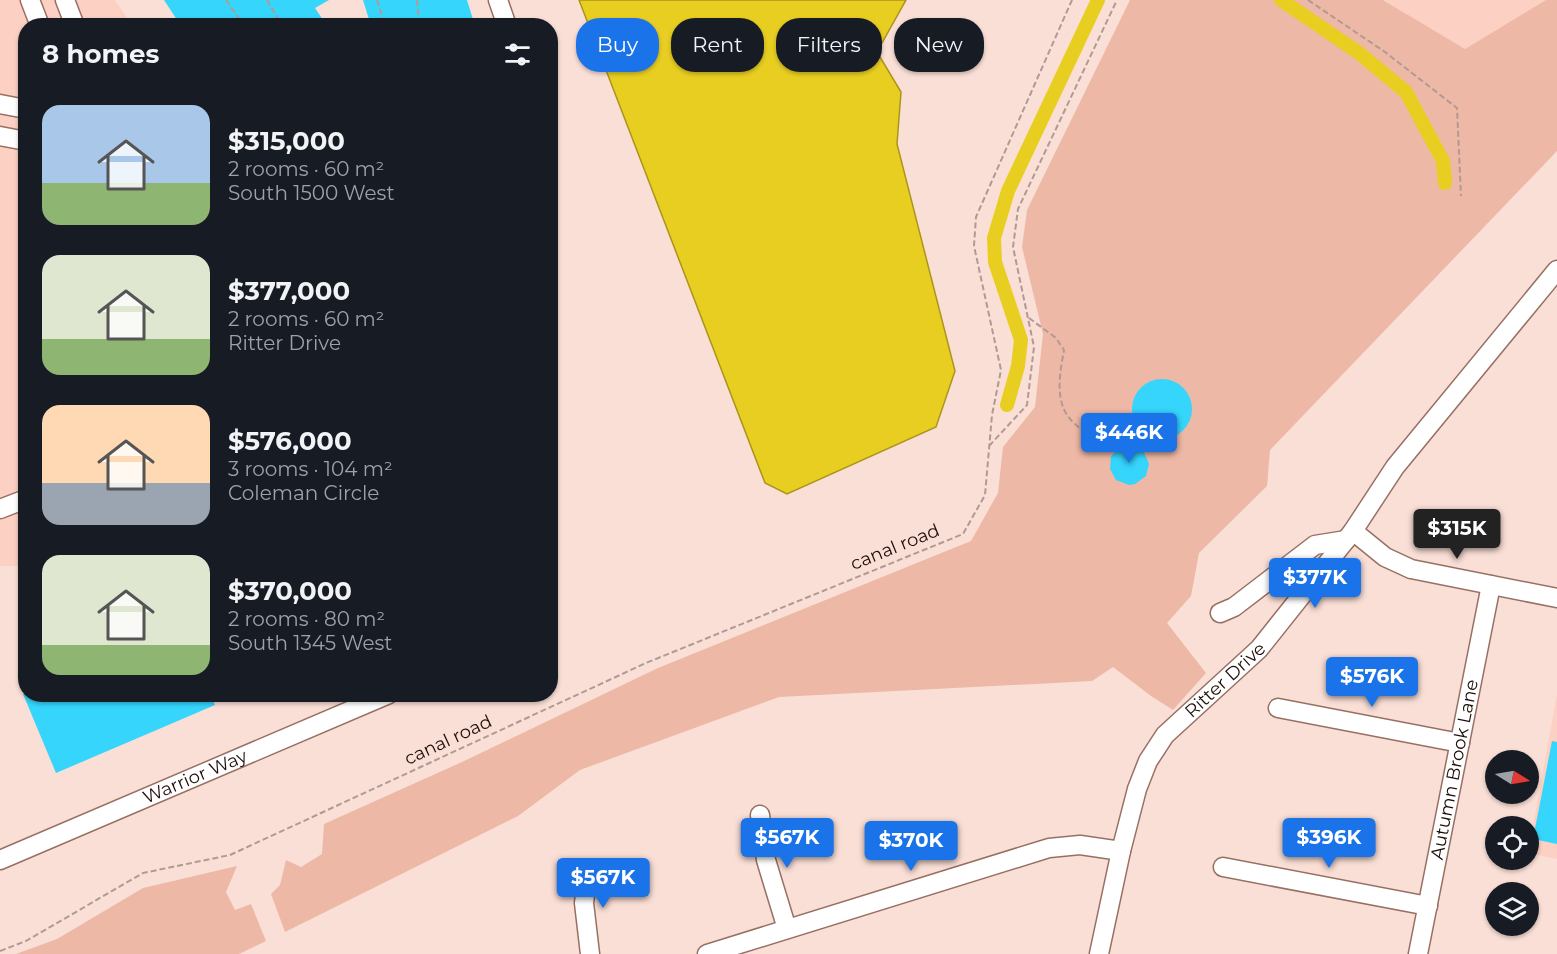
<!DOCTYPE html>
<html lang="en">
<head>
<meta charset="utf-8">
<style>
	:root { --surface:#171b24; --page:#242831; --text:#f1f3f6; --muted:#9ea1a6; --accent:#1a73e8 }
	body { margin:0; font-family:Montserrat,sans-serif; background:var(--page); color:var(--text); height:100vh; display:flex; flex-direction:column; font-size:22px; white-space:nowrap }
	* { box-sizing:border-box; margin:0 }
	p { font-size:20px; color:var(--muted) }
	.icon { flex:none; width:33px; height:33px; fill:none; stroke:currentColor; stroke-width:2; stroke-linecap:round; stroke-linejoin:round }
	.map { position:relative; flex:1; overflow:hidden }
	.sheet { position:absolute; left:18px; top:18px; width:540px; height:684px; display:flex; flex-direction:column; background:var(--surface); border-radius:24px; box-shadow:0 2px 4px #0004 }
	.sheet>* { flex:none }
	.banner { position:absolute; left:576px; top:18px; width:570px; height:54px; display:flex; gap:12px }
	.needle { width:39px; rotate:101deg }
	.controls { position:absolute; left:1485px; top:750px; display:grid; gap:12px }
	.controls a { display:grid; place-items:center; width:54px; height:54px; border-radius:50%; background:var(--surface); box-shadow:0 2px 4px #0004; font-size:30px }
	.price { position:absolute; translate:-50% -51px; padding:0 14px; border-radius:6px; background:var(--accent); color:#fff; font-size:20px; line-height:39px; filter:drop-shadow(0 2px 3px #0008) }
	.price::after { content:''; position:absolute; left:50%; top:36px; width:18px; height:14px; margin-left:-9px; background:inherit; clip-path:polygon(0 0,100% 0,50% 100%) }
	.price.active { background:#222; color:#fff }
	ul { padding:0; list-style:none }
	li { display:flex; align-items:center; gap:18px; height:150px; padding:0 24px }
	li span { display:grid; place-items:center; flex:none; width:168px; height:120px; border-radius:18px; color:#555 }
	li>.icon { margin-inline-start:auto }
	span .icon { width:72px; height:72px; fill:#fffc; stroke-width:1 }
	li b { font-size:26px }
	h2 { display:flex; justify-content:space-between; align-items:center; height:72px; padding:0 24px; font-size:26px }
	.pill { padding:0 21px; border-radius:24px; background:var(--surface); box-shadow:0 2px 4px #0004; font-size:21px; line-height:54px }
	.pill.active { background:var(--accent); color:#fff }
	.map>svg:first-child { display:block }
</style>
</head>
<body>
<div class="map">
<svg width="1557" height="954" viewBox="0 0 1557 954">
	<rect width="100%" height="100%" fill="#fadfd6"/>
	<path fill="#fcd1c3" d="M0,0h115l17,25 -106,1v540h-26z
		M1383,0h163l-81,49z
		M1557,694v165l-29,-6z"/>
	<path fill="#eeb8a6" d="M1130,0h253l82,49 81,-49h11v151l-287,299 -3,36 -68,67 -8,43 -24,27 39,50 -33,37 -22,-14 -38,-29 -21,14 -313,16 -199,73 -62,46 -233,116 -14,-38 9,-9 6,-25 15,7 21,-13 2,-30 138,-62 196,-94 313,-127 27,-48 5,-46 32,-40 8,-73 -21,-87 5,-37z
		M237,866l-11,26 9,18 16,-6 15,37 -27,13h-223l41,-15 86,-51z"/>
	<path fill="#e9ce22" stroke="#ac941a" stroke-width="1.5" d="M579,0h327l-29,52 24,40 -4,52 58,227 -19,56 -149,67 -22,-11z"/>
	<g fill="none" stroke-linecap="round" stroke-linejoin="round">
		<path stroke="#e9ce22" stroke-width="14" d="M1281,0l78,53 47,39 37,69 2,22
			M1007,405l11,-39 3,-26 -26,-78 -1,-24 14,-47 90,-191"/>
	</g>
	<path fill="#35d5fc" d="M164,0h165l-14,8 12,18h-146z
		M363,0h104l8,26h-104z
		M1132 409a30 30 0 1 1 60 0a30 30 0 1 1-60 0Z
		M1126,445h15l8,19 -3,12 -11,8 -6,1 -13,-5 -6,-11 1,-13 9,-9z
		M23,694h114l2,6 12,-6h59l5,11 -159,68z
		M1552,741l5,1v102l-24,-5z"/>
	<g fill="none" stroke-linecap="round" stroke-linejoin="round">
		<defs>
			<g id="minor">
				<path d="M30,0l10,26"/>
				<path d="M65,0l10,26"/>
				<path d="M498,0l9,26"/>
				<path d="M0,104l26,5"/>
				<path d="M0,136l26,5"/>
				<path d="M0,509l26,-10"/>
				<path d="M1353,531l32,26 26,12 146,29"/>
				<path d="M1220,613l14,-6 81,-62 31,-5"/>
				<path d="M1278,708l182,35"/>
				<path d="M760,815l6,45 21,69"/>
				<path id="s1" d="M0,860l389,-166"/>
				<path d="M1223,867l205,39"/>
				<path d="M588,870l-4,33 6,51"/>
				<path d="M707,954l342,-106 31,-3 41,6"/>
				<path id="s2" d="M1099,954l22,-103 16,-62 11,-28 17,-26 94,-86 94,-118 42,-64 162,-197"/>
				<path id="s3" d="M1418,954l73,-369"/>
			</g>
		</defs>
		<use href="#minor" stroke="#987063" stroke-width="21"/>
		<path stroke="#b19a92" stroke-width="2" stroke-dasharray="6 3" stroke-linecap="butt" d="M226,0l18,26
			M267,0l15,26
			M377,0l8,26
			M417,0l2,26
			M1308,0l77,52 72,56 4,88
			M1029,318l27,20 8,12c-4,22 -10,52 7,70 8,8 17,15 26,22
			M989,446l38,-41 7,-58 -21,-100 5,-38 99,-209
			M0,951l26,-10 117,-68 87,-18 416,-192 317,-129 22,-39 7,-80 9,-45 -27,-124 2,-29 96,-217"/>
		<use href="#minor" stroke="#fff" stroke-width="18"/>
	</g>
	<g text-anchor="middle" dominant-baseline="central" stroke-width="6" stroke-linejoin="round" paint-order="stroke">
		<g font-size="18" fill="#1d0e09" stroke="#fadfd6">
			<text transform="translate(895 547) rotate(-22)">canal road</text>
			<text stroke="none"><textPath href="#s2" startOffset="312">Ritter Drive</textPath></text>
			<text transform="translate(448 740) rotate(-25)">canal road</text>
			<text stroke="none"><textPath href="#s3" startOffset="188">Autumn Brook Lane</textPath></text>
			<text stroke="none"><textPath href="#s1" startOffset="212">Warrior Way</textPath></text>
		</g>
	</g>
</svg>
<div class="controls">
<a><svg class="needle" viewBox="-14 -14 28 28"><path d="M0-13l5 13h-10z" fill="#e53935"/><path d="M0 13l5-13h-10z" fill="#9ea1a6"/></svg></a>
<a><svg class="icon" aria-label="locate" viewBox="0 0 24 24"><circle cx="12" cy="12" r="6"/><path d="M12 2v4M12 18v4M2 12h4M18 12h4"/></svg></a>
<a><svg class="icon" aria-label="layers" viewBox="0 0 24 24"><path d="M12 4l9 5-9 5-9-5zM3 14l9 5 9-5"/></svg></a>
</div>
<b class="price" style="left:1129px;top:464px">$446K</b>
<b class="price active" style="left:1457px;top:560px">$315K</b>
<b class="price" style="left:1315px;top:609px">$377K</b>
<b class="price" style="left:1372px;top:708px">$576K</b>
<b class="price" style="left:787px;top:869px">$567K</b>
<b class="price" style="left:1329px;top:869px">$396K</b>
<b class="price" style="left:911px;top:872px">$370K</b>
<b class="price" style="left:603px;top:909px">$567K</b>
<div class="banner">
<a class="pill active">Buy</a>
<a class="pill">Rent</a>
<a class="pill">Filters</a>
<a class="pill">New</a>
</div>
<section class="sheet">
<h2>8 homes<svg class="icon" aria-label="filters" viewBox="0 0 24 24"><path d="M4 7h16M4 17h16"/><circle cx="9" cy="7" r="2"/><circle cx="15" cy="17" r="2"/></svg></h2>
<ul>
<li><span style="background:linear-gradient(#a9c7e8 65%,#8fb573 0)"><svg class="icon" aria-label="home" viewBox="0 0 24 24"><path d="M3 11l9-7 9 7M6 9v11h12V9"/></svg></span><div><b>$315,000</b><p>2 rooms · 60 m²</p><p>South 1500 West</p></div></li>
<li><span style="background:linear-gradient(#dfe7d0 70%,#8fb573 0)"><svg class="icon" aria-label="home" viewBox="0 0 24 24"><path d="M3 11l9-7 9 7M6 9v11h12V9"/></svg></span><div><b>$377,000</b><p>2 rooms · 60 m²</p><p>Ritter Drive</p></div></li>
<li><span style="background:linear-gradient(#ffd9b3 65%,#9aa5b1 0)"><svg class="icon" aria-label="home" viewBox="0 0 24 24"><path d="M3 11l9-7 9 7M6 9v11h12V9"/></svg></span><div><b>$576,000</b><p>3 rooms · 104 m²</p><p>Coleman Circle</p></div></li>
<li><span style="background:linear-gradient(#dfe7d0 75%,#8fb573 0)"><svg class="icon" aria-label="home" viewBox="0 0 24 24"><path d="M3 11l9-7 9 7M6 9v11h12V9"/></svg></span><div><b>$370,000</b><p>2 rooms · 80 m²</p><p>South 1345 West</p></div></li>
</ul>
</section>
</div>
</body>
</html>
